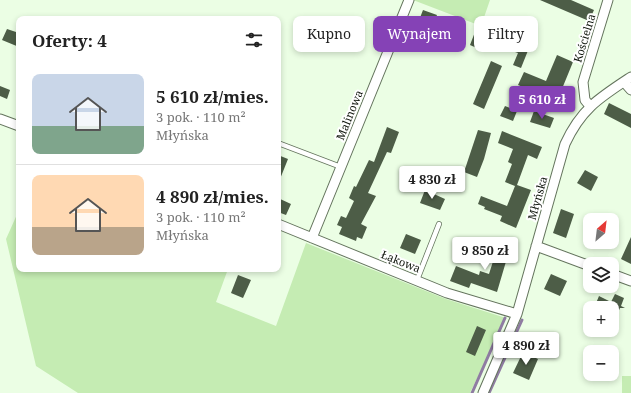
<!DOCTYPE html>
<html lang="pl">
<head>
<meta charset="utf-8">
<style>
	:root { --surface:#fff; --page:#f6f6f6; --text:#222; --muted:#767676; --line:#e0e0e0; --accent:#8542b6 }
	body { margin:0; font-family:"Noto Serif",serif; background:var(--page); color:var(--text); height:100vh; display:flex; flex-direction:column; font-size:15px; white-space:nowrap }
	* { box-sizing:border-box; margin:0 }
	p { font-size:13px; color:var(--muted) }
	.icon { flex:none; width:22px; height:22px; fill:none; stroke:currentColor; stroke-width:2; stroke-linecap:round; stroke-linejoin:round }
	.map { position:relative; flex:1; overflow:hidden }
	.side { position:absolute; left:16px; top:16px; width:265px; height:256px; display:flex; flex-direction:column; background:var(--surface); border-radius:8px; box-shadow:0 2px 6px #0003 }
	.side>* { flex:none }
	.banner { position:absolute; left:293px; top:16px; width:278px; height:36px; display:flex; gap:8px }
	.needle { width:26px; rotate:28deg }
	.controls { position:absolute; left:583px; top:213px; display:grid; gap:8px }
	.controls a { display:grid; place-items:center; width:36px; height:36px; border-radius:8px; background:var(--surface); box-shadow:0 2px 6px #0003; font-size:20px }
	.price { position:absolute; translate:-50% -34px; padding:0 9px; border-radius:4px; background:#fff; color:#222; font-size:13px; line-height:26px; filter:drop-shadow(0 1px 2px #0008) }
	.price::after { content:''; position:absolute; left:50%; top:24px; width:12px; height:9px; margin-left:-6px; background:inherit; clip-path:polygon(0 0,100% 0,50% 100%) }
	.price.selected { background:var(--accent); color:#fff }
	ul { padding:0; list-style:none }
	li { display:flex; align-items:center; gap:12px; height:100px; padding:0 16px }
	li+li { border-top:1px solid var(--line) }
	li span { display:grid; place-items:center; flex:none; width:112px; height:80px; border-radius:8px; color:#555 }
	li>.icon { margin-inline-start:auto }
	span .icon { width:48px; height:48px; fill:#fffc; stroke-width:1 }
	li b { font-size:17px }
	h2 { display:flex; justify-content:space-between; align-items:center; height:48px; padding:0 16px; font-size:17px }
	.chip { padding:0 14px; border-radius:8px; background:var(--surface); box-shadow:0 2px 6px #0003; font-size:14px; line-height:36px }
	.chip.selected { background:var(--accent); color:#fff }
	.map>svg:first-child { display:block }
</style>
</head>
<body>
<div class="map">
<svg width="631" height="393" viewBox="0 0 631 393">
	<rect width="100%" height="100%" fill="#ebfee4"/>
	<path fill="#c5ecb3" d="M413,0h77l-9,26z
		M19,210v59h209l-12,33 60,24 30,-83 140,56 60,19 -36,75h-392l-42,-27 -30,-127z
		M622,376h9v17h-9z"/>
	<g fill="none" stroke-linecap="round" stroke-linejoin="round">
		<path stroke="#8f7ca2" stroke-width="3" d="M472,393l33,-75
			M489,393l33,-73"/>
	</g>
	<path fill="#4d5d47" d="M540,0h31l23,10 -5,11z
		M423,10l14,5 -7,18 -14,-5z
		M7,29l12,4v14l-17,-7z
		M475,32l9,4 -5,13 -9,-4z
		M518,44l11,4 -8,20 -8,-3 5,-12 -3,-1z
		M557,55l16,7 -16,39 -39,-16 6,-13 22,9z
		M491,61l11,5 -18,43 -11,-5z
		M0,86l10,4 -3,9 -7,-3z
		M609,103l22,11v14l-27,-14z
		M505,106l12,5 -4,10 -13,-5z
		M534,111l20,7 -4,10 -20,-6z
		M387,127l12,5 -8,21 -4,-1 -19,41 8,3 -15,28 6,3 -5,12 -5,-2 -1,4 -17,-7 3,-7 -5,-2 4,-9 5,2 8,-17 -5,-3 5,-12 2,1 13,-27 5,2z
		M478,130l13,3 -7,26 -7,18 -13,-5z
		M502,131l40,16 -5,12 -9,-4 -11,30 14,5 -15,38 -16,-7 2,-5 -18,-7 1,-2 -7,-3 3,-8 26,10 8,-20 -10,-4 7,-18 -4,-2 5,-13 -15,-6z
		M278,155l10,4 -10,25z
		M585,170l13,7 -7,14 -14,-8z
		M425,190l20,9 -5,11 -20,-7z
		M278,198l13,6 -5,11 -8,-3z
		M561,209l13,5 -8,24 -13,-5z
		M406,234l15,6 -6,14 -15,-6z
		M631,237v27l-10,-5z
		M487,241l23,7 -13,44 -26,-9 -2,5 -19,-7 6,-15 23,9 1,-4 9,3 7,-22 -11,-3z
		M551,274l16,7 -7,15 -16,-7z
		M238,275l13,5 -8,18 -12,-5z
		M615,294l9,4 -3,8 4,2h-5l-8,18v-18h-18l5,-12 12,6z
		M477,326l9,4 -11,26 -9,-4z
		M523,352l15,7 -9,21 -16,-7z"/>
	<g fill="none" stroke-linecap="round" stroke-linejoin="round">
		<defs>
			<path id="service" d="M278,143l63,24
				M417,280l22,-56"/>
			<path id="minor" d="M624,82l7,8
				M590,106l-5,-6 -2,-18 25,-82
				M0,119l19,7
				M278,224l169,69 70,21
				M312,238l97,-238
				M536,246l54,20
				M612,274l19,7
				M483,393l34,-79 48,-170c16,-35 34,-46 66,-67"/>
		</defs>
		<use href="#service" stroke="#64745d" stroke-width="6"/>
		<use href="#minor" stroke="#64745d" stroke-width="11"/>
		<use href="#service" stroke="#fff" stroke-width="4.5"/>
		<use href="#minor" stroke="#fff" stroke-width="9"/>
	</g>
	<g text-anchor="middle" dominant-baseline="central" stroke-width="4" stroke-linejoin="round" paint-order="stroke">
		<g font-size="11" fill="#10160d" stroke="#fff">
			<text transform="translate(584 38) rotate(-73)">Kościelna</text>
			<text transform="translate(349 115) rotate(-68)">Malinowa</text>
			<text transform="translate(537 198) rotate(-74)">Młyńska</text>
			<text transform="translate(401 261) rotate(22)">Łąkowa</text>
		</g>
	</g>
</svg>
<div class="controls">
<a><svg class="needle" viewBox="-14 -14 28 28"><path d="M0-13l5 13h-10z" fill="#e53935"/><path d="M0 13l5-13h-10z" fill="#767676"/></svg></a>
<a><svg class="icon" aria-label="layers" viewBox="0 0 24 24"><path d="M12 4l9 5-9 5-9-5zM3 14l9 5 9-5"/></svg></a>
<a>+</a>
<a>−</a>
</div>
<b class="price selected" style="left:542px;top:120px">5 610 zł</b>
<b class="price" style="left:432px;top:200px">4 830 zł</b>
<b class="price" style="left:485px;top:271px">9 850 zł</b>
<b class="price" style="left:526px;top:366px">4 890 zł</b>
<div class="banner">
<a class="chip">Kupno</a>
<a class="chip selected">Wynajem</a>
<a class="chip">Filtry</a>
</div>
<section class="side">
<h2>Oferty: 4<svg class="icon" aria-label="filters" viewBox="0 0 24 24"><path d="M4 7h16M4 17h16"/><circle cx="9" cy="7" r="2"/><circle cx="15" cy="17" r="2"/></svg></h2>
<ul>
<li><span style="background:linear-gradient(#c9d6e8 65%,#7fa58c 0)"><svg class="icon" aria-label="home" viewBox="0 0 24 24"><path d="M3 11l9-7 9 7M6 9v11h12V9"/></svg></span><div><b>5 610 zł/mies.</b><p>3 pok. · 110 m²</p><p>Młyńska</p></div></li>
<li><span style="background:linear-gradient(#ffd9b3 65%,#b9a48a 0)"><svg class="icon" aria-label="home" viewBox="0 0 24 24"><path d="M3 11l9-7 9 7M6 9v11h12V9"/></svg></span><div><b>4 890 zł/mies.</b><p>3 pok. · 110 m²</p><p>Młyńska</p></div></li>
</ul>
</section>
</div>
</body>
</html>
